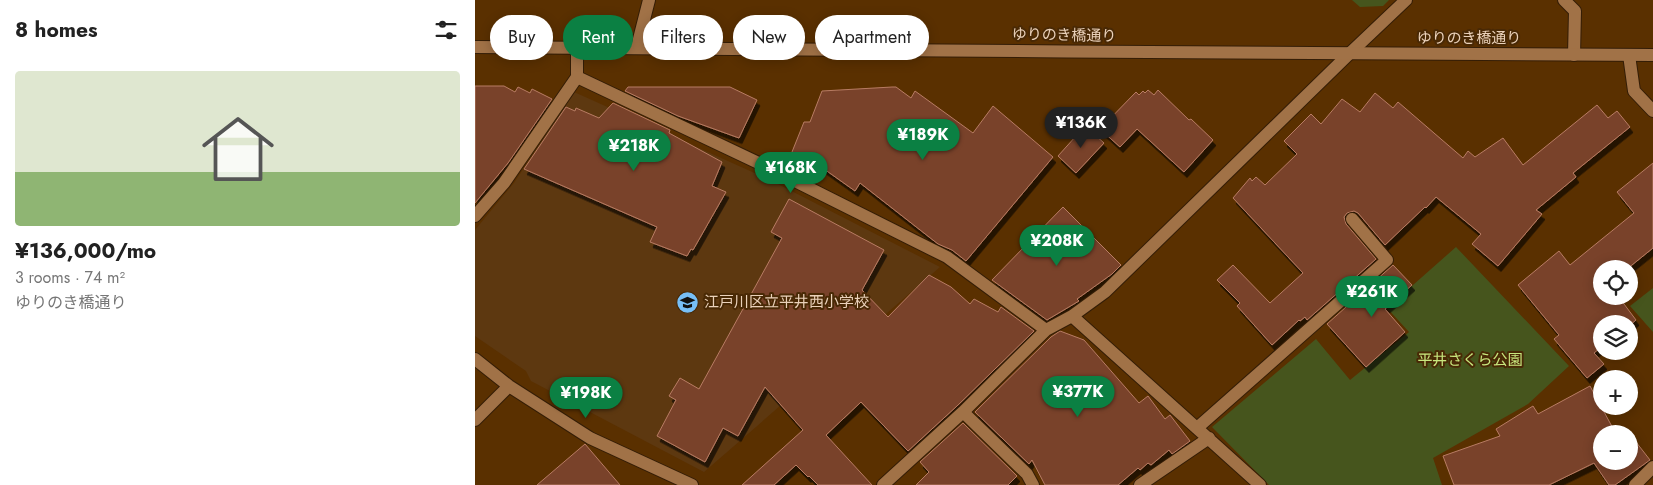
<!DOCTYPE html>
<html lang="en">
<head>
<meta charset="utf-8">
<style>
	:root { --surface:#fff; --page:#f2f2f2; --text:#222; --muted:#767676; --accent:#0b8043 }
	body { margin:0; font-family:Jost,"Noto Sans JP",sans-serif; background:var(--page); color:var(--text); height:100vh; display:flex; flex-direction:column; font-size:19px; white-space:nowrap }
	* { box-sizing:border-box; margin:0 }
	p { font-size:16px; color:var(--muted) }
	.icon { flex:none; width:28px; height:28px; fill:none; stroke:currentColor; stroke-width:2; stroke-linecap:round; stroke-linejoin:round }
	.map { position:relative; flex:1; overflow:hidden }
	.panel { display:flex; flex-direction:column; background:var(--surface); width:475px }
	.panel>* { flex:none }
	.banner { position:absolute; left:15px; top:15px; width:475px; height:45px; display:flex; gap:10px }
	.buttons { position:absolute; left:1118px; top:260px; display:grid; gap:10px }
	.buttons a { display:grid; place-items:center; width:45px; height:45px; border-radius:50%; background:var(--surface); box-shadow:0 2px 12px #0003; font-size:25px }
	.price { position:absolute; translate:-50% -42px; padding:0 11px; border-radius:18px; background:var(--accent); color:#fff; font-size:16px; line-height:32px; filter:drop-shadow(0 1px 2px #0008) }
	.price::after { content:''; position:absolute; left:50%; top:30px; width:15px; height:11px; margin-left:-8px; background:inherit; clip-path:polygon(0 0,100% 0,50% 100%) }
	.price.active { background:#222; color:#fff }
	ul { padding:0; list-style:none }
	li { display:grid; align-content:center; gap:10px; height:265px; padding:0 15px }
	li span { display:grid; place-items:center; height:155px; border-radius:5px; color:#555 }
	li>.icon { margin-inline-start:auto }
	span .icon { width:90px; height:90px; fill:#fffc; stroke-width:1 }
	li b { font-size:21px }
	h2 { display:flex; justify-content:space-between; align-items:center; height:60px; padding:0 15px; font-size:21px }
	.pill { padding:0 18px; border-radius:22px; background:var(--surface); box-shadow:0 2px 12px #0003; font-size:18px; line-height:45px }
	.pill.active { background:var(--accent); color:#fff }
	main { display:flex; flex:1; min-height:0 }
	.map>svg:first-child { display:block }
</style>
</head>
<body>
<main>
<section class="panel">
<h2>8 homes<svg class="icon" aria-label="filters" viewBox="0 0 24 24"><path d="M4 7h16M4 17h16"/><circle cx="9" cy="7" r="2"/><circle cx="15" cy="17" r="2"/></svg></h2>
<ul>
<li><span style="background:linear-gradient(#dfe7d0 65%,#8fb573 0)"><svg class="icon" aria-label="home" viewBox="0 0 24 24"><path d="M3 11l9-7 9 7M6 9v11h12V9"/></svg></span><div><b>¥136,000/mo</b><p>3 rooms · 74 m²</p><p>ゆりのき橋通り</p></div></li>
</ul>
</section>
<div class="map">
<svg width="1178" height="485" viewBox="0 0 1178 485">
	<defs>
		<filter id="shadow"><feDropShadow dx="3" dy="5.5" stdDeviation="0" flood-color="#0009"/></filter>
	</defs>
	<rect width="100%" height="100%" fill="#5a3000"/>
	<path fill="#5d3810" d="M99,92l194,87 172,88 -236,205 -173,-91 -5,-10 -51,-35v-106l39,-47z"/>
	<path fill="#46551d" d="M877,0h37l-6,6 -23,1z
		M981,247l113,119 -41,38 -95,54 9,27h-173l-57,-58 104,-88 34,41 59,-48 -22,-24z
		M1178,288v44l-23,-26z"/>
	<path fill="#79422b" stroke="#b87c63" filter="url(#shadow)" d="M0,86h29l11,6 3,-5 12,6 2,-4 20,10 -44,64 -33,40z
		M153,87h102l27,13 -18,38 -61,-22 -53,-25z
		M417,87h4l15,11 4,-7 58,42 20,-27 60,51 -87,104 -14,-11 -14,-6 -78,-61 -5,8 -31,-22 -34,-12 14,-35h6l12,-31z
		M673,90l6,5 4,-5 31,30 2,-1 22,21 -29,32 -47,-43 -17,18 -20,-18 36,-37 3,3 4,-4 2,2z
		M900,93l18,15 5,-6 65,56 5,-7 7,6 28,-19 20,27 74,-60 11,13 9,-7 13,16 -57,46 3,4 -40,33 6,4 -44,52 -26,-22 9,-10 -45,-37 -10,11 -1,-1 -40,38 -27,-32 -4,-2 -7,2 -3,4 2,7 30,35 -69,61 -2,-3 -5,4 -1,-1 -27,25 -35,-39 3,-3 -23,-23 16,-15 37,38 33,-30 -70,-75 17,-20 2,3 4,-4 9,8 32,-31 -13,-13 27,-27 10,10 21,-25 18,13z
		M138,103l57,27 -1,3 53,29 -10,24 14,6 -33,58 -2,-1 -4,7 -37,-14 7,-15 -133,-58 42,-62 9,4 1,-3 23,10z
		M610,126l19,17 -28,30 -18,-17z
		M1178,163v85l-26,21h-26v27h17l18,24 -7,6v-2h-28v23l-7,6 10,11 -17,14 -33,-39 5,-4 -41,-50 41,-34 11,14 64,-52 -17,-21z
		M314,199l95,51 -22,40 26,27 41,-42 22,12 19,17 4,-5 24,13 3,-5 33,24 -77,75 -49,45 -47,-49 -35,33 46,50h-54l-9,-9 -1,1 -12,-12 -22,20h-32l61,-55 -38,-43 -27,49 -15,-8 -18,34 -48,-26 19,-36 -7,-4 11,-18 19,11 83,-151 -11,-6z
		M588,207l58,58 -9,9 -35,25 2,2 -32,19 -55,-40z
		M918,265l19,20 -27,24 20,23 -39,35 -39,-43z
		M585,331l24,9 55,63 9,-7 17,23 5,-4 20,26 -18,13 -3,-4 -18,15 -3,-2 -8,7 -2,-2 -20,17h-73l-13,-25 -3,4 -54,-52 76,-75z
		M1115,386l26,48h-15v27h28v-13l7,-6 14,18 -35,25h-6l-15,-22 -45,22h-95l-11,-29 57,-20 -4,-7 37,-23 5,8z
		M488,423l54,53 -9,9h-92l13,-13 -9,-10z
		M110,444l35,41h-83z"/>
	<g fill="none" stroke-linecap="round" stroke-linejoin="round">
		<defs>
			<path id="lane" d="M1089,0l11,11 -1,44
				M722,428l190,-168 -35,-41
				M1160,485l18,-18"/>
			<path id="street" d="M102,47v30l190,90 180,90 99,73
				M162,47l12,-47
				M1154,55l5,36 19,20
				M0,216l29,-33 73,-106
				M597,316l188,169
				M0,359l34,27 81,52 102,47
				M488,412l64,62 6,11
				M0,420l34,-34
				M408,485l80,-73 83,-82 26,-14 33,-24 244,-238 57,-54
				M665,485l69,-47"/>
			<path id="secondary" d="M0,47c393,2 785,7 1178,8"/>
		</defs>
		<use href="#lane" stroke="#341d06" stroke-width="14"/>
		<use href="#street" stroke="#341d06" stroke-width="14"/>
		<use href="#secondary" stroke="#341d06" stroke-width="14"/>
		<use href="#lane" stroke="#a17247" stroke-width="12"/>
		<use href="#street" stroke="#a17247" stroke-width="12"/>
		<use href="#secondary" stroke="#a17247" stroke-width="12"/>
	</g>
	<defs>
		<symbol id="school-disc" viewBox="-11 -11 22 22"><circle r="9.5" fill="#77bff7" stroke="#492905"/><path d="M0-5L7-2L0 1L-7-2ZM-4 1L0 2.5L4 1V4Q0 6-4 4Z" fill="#111"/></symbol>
	</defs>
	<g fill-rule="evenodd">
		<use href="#school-disc" x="200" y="290" width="25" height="25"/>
	</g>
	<g text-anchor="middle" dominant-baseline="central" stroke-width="4" stroke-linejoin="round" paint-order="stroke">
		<g font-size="15" fill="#ead1ba" stroke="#492905">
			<text transform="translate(589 35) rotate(1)">ゆりのき橋通り</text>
			<text x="994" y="38">ゆりのき橋通り</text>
		</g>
		<g font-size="15" fill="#ead1ba" stroke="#492905" text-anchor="start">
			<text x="229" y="302">江戸川区立平井西小学校</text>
		</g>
		<g font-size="15" fill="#c8e77e" stroke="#492905">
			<text x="995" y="360">平井さくら公園</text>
		</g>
	</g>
</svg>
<div class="buttons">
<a><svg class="icon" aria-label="locate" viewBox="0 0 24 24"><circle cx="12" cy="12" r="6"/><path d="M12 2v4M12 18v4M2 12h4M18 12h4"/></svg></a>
<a><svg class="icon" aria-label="layers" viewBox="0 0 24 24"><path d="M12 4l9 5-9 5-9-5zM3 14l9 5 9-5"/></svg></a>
<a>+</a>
<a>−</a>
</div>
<b class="price active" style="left:606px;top:149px">¥136K</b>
<b class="price" style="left:448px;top:161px">¥189K</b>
<b class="price" style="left:159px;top:172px">¥218K</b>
<b class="price" style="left:316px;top:194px">¥168K</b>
<b class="price" style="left:582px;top:267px">¥208K</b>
<b class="price" style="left:897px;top:318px">¥261K</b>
<b class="price" style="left:603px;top:418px">¥377K</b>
<b class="price" style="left:111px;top:419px">¥198K</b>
<div class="banner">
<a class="pill">Buy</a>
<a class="pill active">Rent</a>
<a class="pill">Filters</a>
<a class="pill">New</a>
<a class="pill">Apartment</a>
</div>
</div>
</main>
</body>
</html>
